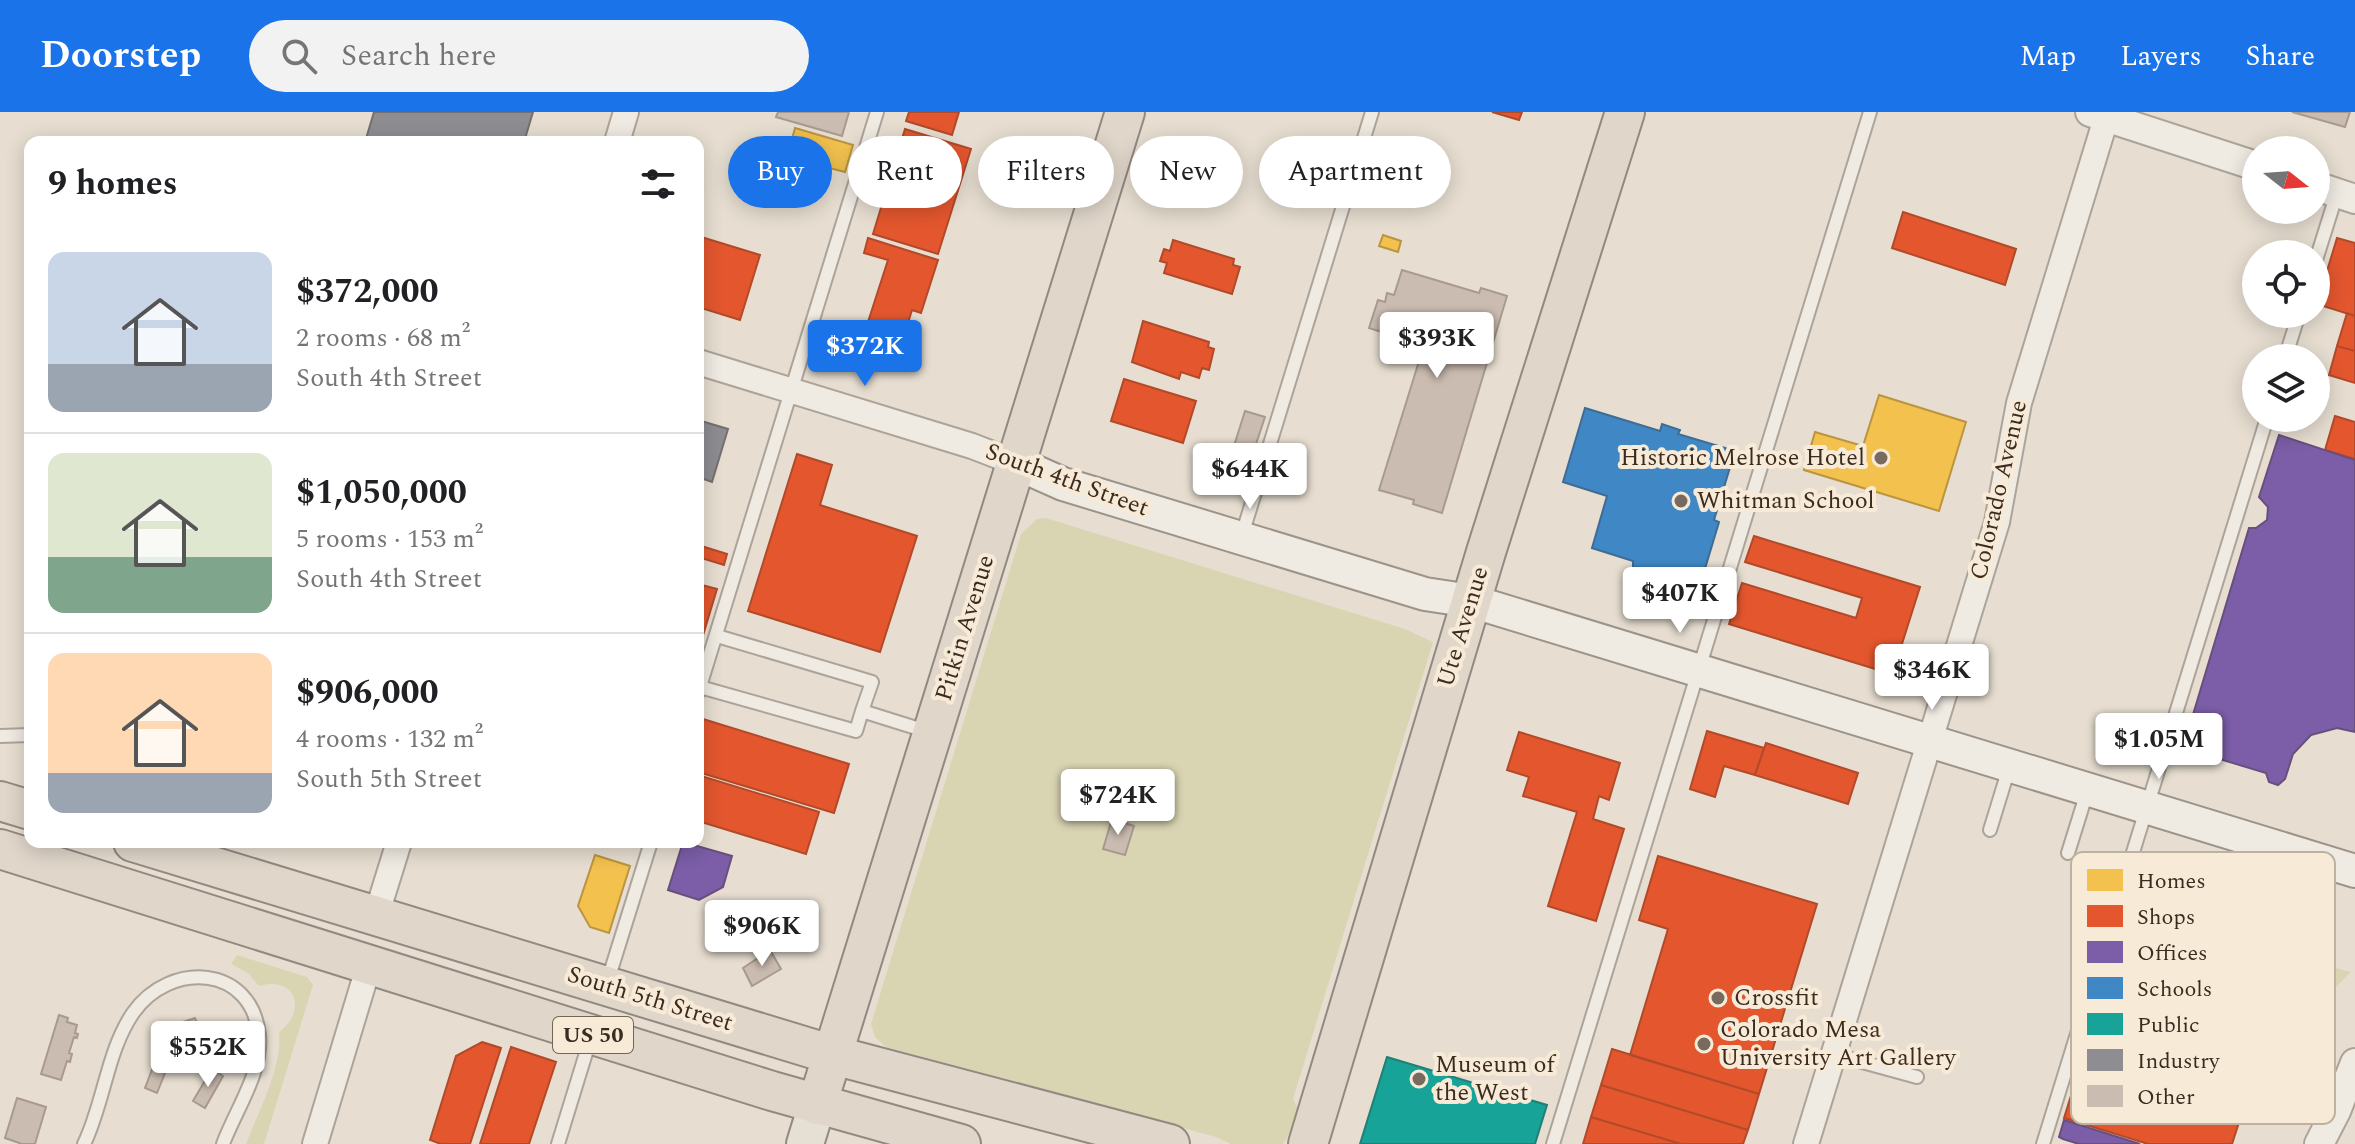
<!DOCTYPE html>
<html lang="en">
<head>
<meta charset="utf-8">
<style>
	:root { --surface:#fff; --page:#f2f2f2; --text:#202124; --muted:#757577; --line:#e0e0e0; --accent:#1a73e8 }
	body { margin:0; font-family:Spectral,serif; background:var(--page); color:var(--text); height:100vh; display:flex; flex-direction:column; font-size:30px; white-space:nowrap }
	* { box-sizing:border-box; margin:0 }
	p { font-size:26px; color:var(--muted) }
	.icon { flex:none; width:44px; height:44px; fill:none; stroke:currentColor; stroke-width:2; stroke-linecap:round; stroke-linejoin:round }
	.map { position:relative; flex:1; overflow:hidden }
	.details { position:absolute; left:24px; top:24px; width:680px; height:712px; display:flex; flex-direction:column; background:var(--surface); border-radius:16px; box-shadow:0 4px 20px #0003 }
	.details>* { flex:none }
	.top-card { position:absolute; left:728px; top:24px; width:760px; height:72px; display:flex; gap:16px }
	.needle { width:52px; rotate:107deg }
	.controls { position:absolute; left:2242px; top:24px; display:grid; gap:16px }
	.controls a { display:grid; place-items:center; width:88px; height:88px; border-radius:50%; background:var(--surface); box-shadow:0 4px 20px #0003; font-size:40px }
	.price { position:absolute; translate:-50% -68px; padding:0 18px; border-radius:8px; background:#fff; color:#222; font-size:26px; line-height:52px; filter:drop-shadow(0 2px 4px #0008) }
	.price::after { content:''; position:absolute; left:50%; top:48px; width:24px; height:18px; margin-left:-12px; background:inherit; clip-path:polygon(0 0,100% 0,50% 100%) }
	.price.on { background:var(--accent); color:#fff }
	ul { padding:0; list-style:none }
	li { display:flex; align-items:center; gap:24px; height:200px; padding:0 24px }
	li+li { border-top:2px solid var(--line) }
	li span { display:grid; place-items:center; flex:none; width:224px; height:160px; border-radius:16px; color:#555 }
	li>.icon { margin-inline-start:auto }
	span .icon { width:96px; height:96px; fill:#fffc; stroke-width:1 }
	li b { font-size:34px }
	h2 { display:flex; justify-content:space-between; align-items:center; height:96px; padding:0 24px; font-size:34px }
	.pill { padding:0 28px; border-radius:36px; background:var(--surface); box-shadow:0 4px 20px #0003; font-size:28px; line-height:72px }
	.pill.on { background:var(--accent); color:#fff }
	header { display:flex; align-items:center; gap:48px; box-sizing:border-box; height:112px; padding:0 40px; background:var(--accent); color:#fff }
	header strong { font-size:38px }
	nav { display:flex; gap:44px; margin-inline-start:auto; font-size:28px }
	.search { width:560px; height:72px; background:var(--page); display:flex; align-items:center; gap:20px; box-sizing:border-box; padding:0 28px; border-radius:44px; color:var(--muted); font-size:30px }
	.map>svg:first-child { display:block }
</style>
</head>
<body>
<header>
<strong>Doorstep</strong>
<div class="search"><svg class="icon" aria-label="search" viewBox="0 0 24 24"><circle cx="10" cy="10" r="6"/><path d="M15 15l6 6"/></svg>Search here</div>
<nav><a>Map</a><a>Layers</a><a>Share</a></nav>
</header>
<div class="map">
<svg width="2355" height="1032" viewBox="0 0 2355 1032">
	<rect width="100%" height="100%" fill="#e7ded1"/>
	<path fill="#d9d5b3" d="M1046,406l359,111 28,13 -140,457 8,16 -18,29h-52l-15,-7 -330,-90 -11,-10 -4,-13 150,-490 16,-15z
		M237,843l70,22 6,8 -49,159h-18c12,-31 37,-78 33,-112 28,-20 18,-57 -20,-46l-11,-13 -17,-9z
		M2317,851l34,9 -21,21 -27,10z"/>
	<path fill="#f2c14e" stroke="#bb9440" stroke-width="2" d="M795,16l58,17 -8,27 -31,-8 2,-7 -27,-7z
		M1383,123l18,6 -3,11 -19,-6z
		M1879,283l87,27 -27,89 -135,-41 11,-38 48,14z
		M595,743l35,11 -21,67 -19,-6 -12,-21z"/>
	<path fill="#e4572e" stroke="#b24a2a" stroke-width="2" d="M909,0h50l-7,23 -46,-14z
		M1492,0h30l-3,8z
		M905,17l66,20 -33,105 -65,-20z
		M1903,100l113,37 -11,36 -113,-37z
		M698,124l62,19 -20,65 -42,-13z
		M868,126l70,22 -17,53 -9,-3 -18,58 -37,-12 31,-96 -24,-7z
		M2337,126l18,5v73l-38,-12z
		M1173,128l61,19 -1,6 7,2 -8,27 -68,-21 3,-10 -7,-2 4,-12 6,2z
		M2347,201l8,3v35l-18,-5z
		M1143,209l66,21 -1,5 6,2 -5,21 -7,-2 -3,10 -18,-6 -2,7 -47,-17z
		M2337,234l18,5v32l-26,-8z
		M1124,267l72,22 -13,42 -72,-22z
		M2335,304l20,6v37l-30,-9z
		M797,342l35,11 -12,40 97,31 -37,116 -132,-41z
		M1754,424l166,51 -26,82 -6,4 -159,-49 13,-41 114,35 6,-20 -117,-36z
		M698,433l29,9 -3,11 -26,-8z
		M698,472l19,5 -16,53 -3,-1z
		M703,607l146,45 -15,49 -136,-41v-37z
		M1707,619l57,17 -9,27 -31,-9 -9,31 -25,-8z
		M1519,620l101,31 -11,37 -10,-4 -6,23 31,10 -28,92 -48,-15 29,-94 -54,-16 6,-19 -22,-7z
		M1766,631l92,30 -10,31 -93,-29z
		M698,663l121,37 -13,42 -108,-33z
		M1658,744l159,48 -58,190 -129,-39 38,-126 -29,-9z
		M482,930l19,6 -31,96h-29l-11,-4 26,-84z
		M511,935l45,15 -27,82h-49z
		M1612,937l147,45 -11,36 -147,-45z
		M2084,942l161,50 -13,40h-84l-84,-26z
		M1601,973l147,45 -5,14h-62l-90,-27z
		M1591,1005l90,27h-98z"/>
	<path fill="#7b5ea7" stroke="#684f7e" stroke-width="2" d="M2279,323l76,25v272l-18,-4 -26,7 -18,19 -8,25 -7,6 -9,-3 -3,-9 -83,-25 66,-220h7l11,-8 1,-13 -9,-10z
		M683,730l49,14 -9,31 -24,13 -31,-10z
		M2064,1008l76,24h-61l-16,-5 -4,-2z"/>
	<path fill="#3f88c5" stroke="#3e6c94" stroke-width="2" d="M1585,296l75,23 2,-7 18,6 -2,4 57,17 -21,69 5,2 -18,60 -31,-9 -5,9 -32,-10v-11l-41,-13 15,-52 -44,-14z"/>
	<path fill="#17a398" stroke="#227f74" stroke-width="2" d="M1387,945l160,48 -12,39h-175z"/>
	<path fill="#8d8d92" stroke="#757070" stroke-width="2" d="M374,0h159l-9,30h-159z
		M698,308l30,9 -16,53 -14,-5z"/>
	<path fill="#cbbcb1" stroke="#a89a8f" stroke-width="2" d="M778,0h71l-7,24 -66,-19z
		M2292,0h58l-5,15z
		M1402,158l77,23 2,-5 26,8 -65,217 -29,-9 1,-4 -35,-10 45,-145 -55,-17 9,-28 7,2 2,-9 7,2z
		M1245,299l20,6 -12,36 -19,-7z
		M1112,707l22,7 -9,29 -22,-6z
		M770,838l11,19 -29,17 -9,-18z
		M59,903l9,3 -1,4 10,3 -2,8 3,1 -1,4 -3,-1 -5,16 3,1 -2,8 -3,-1 -6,19 -20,-6z
		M195,906l4,10 -34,11 -3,-10z
		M219,913l4,33 -13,2 -4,-33z
		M158,942l13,4 -14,35 -12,-5z
		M212,957l11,7 -18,32 -12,-7z
		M17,986l29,9 -11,37h-13l-17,-6z"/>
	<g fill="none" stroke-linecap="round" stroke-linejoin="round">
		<defs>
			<path id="service" d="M2316,148l21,-67
				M2285,246l14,-44
				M1242,423l130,-423
				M717,524l155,46 -10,29 67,21
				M700,575l156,44 6,-20
				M698,581l179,-581
				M0,624l30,-1
				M1990,718l19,-62
				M2068,741l19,-61
				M607,871l44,-141
				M1833,942l84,23
				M84,1032c20,-41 23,-93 49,-131 37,-53 119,-48 126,22 4,37 -24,76 -36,109
				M558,1032l32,-104
				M1553,1032l317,-1032
				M2043,1032l224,-726"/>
			<path id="minor" d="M617,30l9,-30
				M698,250l274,84 44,17
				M376,804l23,-74
				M315,1032l54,-179
				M1806,1032l191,-622 22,-119 89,-291"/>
			<path id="tertiary" d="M2090,0l166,54
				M2316,74l39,13
				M2319,1032l17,-33 19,-48"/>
			<path id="secondary" d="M1016,351l47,21 362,110 46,7 884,270"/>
			<path id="primary" d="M805,1032l12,-39"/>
			<path id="trunk" d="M0,689l30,9
				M133,730l700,213 337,89
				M0,737l772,242 189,53
				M817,993l308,-993
				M1308,1032l178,-592 139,-440"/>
		</defs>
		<use href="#service" stroke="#aca399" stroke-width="16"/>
		<use href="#minor" stroke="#aca399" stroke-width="28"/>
		<use href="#tertiary" stroke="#aca399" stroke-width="32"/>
		<use href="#secondary" stroke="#9c9389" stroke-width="36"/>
		<use href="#primary" stroke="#928980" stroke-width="40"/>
		<use href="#trunk" stroke="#928980" stroke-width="42"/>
		<use href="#service" stroke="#efeae2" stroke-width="12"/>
		<use href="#minor" stroke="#efeae2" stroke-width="24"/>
		<use href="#tertiary" stroke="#efeae2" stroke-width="28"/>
		<use href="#secondary" stroke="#efeae2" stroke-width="32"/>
		<use href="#primary" stroke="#e6dfd4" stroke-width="36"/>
		<use href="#trunk" stroke="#e0d6ca" stroke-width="38"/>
	</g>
	<g fill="#786a5e" stroke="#f7ebd7" stroke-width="3">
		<circle cx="1881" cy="346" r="8"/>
		<circle cx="1681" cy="389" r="8"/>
		<circle cx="1718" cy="886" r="8"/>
		<circle cx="1704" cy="932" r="8"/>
		<circle cx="1419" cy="967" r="8"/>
	</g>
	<g text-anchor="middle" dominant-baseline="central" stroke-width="8" stroke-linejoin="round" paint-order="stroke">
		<rect fill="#f7ebd7" stroke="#746557" stroke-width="2" x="553" y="905" width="80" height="36" rx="6"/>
		<g font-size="22" font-weight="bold" fill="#3c2b20">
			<text x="593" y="923">US 50</text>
		</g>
		<g font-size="24" fill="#3c2b20" stroke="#f7ebd7" text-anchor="start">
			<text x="1865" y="346" text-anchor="end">Historic Melrose Hotel</text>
			<text x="1697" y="389">Whitman School</text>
			<text x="1734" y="886">Crossfit</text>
			<text x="1720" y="918">Colorado Mesa<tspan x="1720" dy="28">University Art Gallery</tspan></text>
			<text x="1435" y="953">Museum of<tspan x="1435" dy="28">the West</tspan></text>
		</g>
		<g font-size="24" fill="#3c2b20" stroke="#f7ebd7">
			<text transform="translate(1067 368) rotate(20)">South 4th Street</text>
			<text transform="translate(1999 378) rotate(-77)">Colorado Avenue</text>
			<text transform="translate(1463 515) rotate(-73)">Ute Avenue</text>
			<text transform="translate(965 516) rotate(-73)">Pitkin Avenue</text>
			<text transform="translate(650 887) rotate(17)">South 5th Street</text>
		</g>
	</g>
	<rect x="2071" y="740" width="264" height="272" rx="12" fill="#f7ebd7" stroke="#bfb1a0" stroke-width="2"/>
	<rect x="2087" y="757" width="36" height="22" fill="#f2c14e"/>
	<rect x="2087" y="793" width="36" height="22" fill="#e4572e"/>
	<rect x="2087" y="829" width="36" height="22" fill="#7b5ea7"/>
	<rect x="2087" y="865" width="36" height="22" fill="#3f88c5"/>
	<rect x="2087" y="901" width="36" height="22" fill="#17a398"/>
	<rect x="2087" y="937" width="36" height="22" fill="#8d8d92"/>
	<rect x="2087" y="973" width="36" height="22" fill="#cbbcb1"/>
	<g font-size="22" fill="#3c2b20">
		<text x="2137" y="776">Homes</text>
		<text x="2137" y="812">Shops</text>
		<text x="2137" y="848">Offices</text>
		<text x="2137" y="884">Schools</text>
		<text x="2137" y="920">Public</text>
		<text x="2137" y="956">Industry</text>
		<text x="2137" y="992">Other</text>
	</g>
</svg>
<div class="controls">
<a><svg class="needle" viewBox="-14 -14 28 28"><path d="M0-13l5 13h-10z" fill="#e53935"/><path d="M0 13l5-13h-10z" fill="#757577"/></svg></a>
<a><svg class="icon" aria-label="locate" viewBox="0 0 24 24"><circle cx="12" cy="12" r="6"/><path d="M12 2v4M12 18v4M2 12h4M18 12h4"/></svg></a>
<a><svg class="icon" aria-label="layers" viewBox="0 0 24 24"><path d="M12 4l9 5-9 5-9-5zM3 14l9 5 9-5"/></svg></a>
</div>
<b class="price" style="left:1437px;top:268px">$393K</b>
<b class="price on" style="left:865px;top:276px">$372K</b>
<b class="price" style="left:1250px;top:399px">$644K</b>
<b class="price" style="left:1680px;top:523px">$407K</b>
<b class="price" style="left:1932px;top:600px">$346K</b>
<b class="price" style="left:2159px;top:669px">$1.05M</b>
<b class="price" style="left:1118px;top:725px">$724K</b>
<b class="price" style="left:762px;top:856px">$906K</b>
<b class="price" style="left:208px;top:977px">$552K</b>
<div class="top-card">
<a class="pill on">Buy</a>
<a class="pill">Rent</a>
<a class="pill">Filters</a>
<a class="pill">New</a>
<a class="pill">Apartment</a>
</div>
<section class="details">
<h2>9 homes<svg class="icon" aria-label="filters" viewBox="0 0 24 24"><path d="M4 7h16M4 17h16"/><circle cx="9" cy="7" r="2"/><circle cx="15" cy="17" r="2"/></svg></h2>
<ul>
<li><span style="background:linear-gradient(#c9d6e8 70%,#9aa5b1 0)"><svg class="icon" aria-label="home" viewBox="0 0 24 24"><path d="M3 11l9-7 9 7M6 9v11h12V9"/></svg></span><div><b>$372,000</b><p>2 rooms · 68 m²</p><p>South 4th Street</p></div></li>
<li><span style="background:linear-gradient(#dfe7d0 65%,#7fa58c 0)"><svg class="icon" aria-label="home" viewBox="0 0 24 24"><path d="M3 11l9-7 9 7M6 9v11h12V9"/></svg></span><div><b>$1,050,000</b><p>5 rooms · 153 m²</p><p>South 4th Street</p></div></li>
<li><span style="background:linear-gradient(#ffd9b3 75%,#9aa5b1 0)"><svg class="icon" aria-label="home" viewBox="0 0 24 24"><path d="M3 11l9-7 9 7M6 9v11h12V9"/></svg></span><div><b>$906,000</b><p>4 rooms · 132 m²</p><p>South 5th Street</p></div></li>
</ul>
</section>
</div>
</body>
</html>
